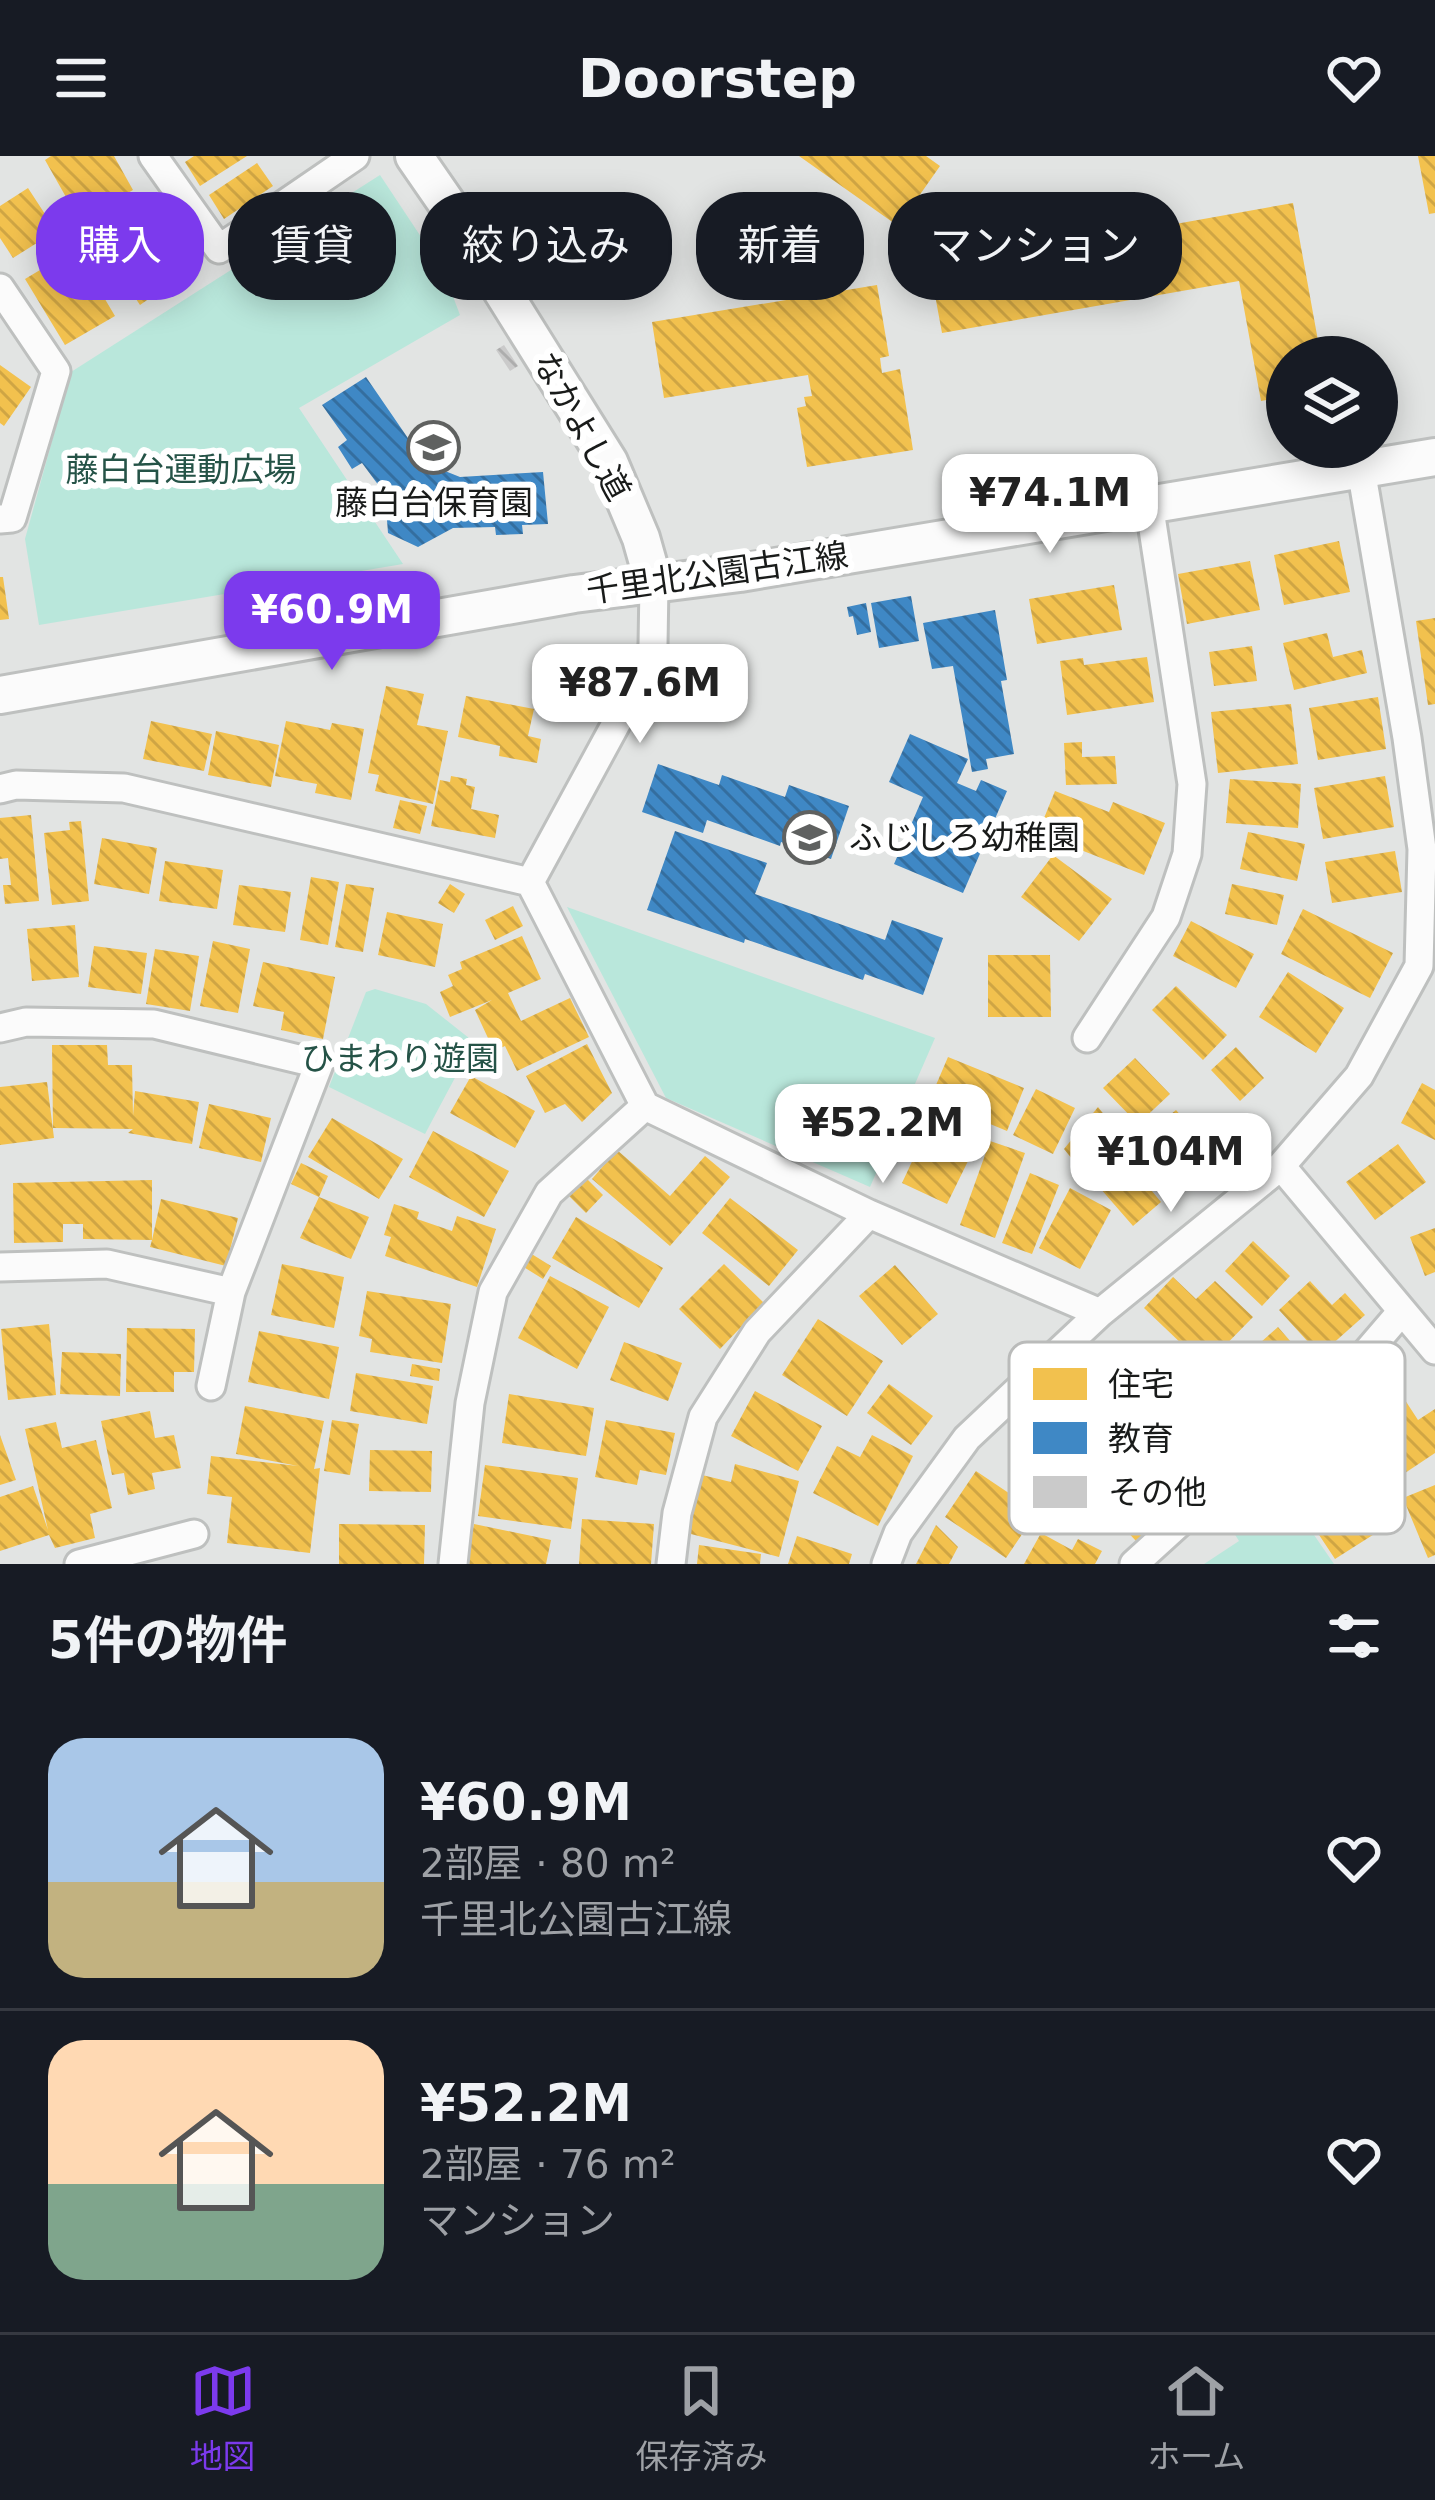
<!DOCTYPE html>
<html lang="ja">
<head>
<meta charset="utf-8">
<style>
	:root { --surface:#171b24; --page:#242831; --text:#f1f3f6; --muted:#9ea1a6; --line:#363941; --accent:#7c3aed }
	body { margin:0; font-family:"DejaVu Sans","Noto Sans JP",sans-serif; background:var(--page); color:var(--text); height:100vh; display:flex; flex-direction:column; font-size:45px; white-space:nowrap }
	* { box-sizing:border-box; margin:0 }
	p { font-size:39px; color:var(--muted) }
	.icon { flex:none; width:66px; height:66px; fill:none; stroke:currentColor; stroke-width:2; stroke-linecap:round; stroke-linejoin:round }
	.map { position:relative; height:1408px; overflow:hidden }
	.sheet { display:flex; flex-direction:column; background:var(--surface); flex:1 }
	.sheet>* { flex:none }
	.banner { position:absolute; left:36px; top:36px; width:1365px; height:108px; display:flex; gap:24px }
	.controls { position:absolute; left:1266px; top:180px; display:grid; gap:24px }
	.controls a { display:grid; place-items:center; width:132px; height:132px; border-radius:50%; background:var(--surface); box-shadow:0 6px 30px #0003; font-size:60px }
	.price { position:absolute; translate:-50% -102px; padding:0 27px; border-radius:24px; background:#fff; color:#222; font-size:39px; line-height:78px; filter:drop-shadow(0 3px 6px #0008) }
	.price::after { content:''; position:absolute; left:50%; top:72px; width:36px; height:27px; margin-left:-18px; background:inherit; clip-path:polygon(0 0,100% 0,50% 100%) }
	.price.selected { background:var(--accent); color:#fff }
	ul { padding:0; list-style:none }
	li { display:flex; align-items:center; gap:36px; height:300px; padding:0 48px }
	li+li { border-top:3px solid var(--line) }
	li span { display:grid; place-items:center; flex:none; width:336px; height:240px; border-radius:36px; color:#555 }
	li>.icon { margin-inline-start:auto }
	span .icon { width:144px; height:144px; fill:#fffc; stroke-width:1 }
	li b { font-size:51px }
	h2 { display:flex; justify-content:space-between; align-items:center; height:144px; padding:0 48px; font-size:51px }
	.chip { padding:0 42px; border-radius:48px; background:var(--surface); box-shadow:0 6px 30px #0003; font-size:42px; line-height:108px }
	.chip.selected { background:var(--accent); color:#fff }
	header { display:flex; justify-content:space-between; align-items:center; height:156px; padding:0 48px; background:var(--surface); font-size:54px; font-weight:700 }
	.menu { display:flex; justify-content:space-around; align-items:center; height:168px; border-top:3px solid var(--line); background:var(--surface); font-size:33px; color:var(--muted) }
	.menu a { display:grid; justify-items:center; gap:6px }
	.menu .selected { color:var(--accent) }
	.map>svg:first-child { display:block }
</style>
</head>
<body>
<header><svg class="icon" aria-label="menu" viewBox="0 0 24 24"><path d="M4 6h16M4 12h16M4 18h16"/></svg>Doorstep<svg class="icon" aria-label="heart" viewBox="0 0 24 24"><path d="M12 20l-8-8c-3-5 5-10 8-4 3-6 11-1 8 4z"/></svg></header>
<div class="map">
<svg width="1435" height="1408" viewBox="0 0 1435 1408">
	<defs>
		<pattern id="homes-back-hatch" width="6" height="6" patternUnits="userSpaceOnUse" patternTransform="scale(3)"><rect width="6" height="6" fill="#f2c14e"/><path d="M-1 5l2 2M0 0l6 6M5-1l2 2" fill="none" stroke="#cfa544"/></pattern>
		<pattern id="schools-back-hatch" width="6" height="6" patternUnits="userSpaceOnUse" patternTransform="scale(3)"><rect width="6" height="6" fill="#3f88c5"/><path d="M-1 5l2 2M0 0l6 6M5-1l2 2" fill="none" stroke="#346e9f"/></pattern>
		<pattern id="building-back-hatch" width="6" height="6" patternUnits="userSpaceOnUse" patternTransform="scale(3)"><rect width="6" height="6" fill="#cacaca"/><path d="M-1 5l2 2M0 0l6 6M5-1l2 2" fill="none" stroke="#adadad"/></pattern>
	</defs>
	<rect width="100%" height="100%" fill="#e2e4e3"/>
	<path fill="#b9e7db" d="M380,19l63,95 17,45 -161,93 104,156 -364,61 -14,-86 46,-167z
		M567,751l368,131 -65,149 -204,-89z
		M375,833l51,15 48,38 -49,92 -96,-47 37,-95z
		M1266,1309l68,99h-130l35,-23 -17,-27 3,-17z"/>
	<path fill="url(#homes-back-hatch)" d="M51,0h63l19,34 -54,30 -34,-60z
		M194,0h53l-47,30 -15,-24z
		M799,0h127l14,10 -42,60z
		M1418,0h17v57l-6,1z
		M257,7l16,23 -49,33 -15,-24z
		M28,32l28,43 -43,27 -13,-20v-32z
		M1293,47l28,154h-34v39l-26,5 -22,-120 -297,52 -12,-65z
		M126,57l20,32 -38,25 -21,-32z
		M168,91l18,26 -46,32 -18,-27z
		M65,99l18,30 10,-6 22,37 -50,29 -40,-66z
		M877,129l12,71 -9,2 2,15 18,-4 13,81 -106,17 -10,-59 9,-2 -2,-9 8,-1 -4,-21 -144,23 -12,-76z
		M0,209l31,22 -27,39 -4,-3z
		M1339,385l11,51 -66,13 -10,-50z
		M1250,405l10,49 -73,14 -9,-50z
		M0,421h3l6,42 -9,1z
		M1114,429l8,45 -85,14 -8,-45z
		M1435,462v86l-7,1 -12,-84z
		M1327,477l6,24 29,-7 5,23 -73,17 -11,-47z
		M1252,490l5,35 -43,5 -5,-34z
		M1147,501l7,45 -87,13 -7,-54 23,-3 1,7z
		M386,530l38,8 -7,31 31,6 -15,73 -58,-13 4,-16 -11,-2z
		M466,540l68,13 -6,27 13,3 -4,24 -38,-7 1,-10 -42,-9z
		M1378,541l8,52 -68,11 -9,-52z
		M1291,548l7,60 -80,9 -7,-61z
		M151,565l61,13 -8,37 -61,-12z
		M286,565l44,9 2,-7 32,6 -13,71 -36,-7 2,-9 -42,-8z
		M216,575l63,14 -8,42 -63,-12z
		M1082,586v15l33,-1 2,28 -51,1 -2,-42z
		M451,620l16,3 -1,6 9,2 -4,22 28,6 -4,23 -64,-12 9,-46 10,2z
		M1385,620l9,51 -71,12 -9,-51z
		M1230,623l71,5 -3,44 -72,-5z
		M1055,635l54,21 4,-10 52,21 -21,52 -106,-42z
		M400,644l27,6 -7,28 -27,-6z
		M31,659l8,86 -34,3 -2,-19h8l-3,-27 -8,1v-41z
		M81,665l8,80 -37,4 -8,-72 26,-3 -1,-8z
		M1248,676l57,12 -8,37 -57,-12z
		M102,682l55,10 -8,46 -55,-10z
		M1395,695l7,41 -70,11 -7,-41z
		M1053,699l59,44 -33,42 -58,-44z
		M165,705l58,9 -6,39 -58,-8z
		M311,721l28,5 -11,63 -28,-5z
		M346,728l28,4 -11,64 -28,-5z
		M450,728l15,10 -11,19 -16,-10z
		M1232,728l52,11 -7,30 -52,-11z
		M239,729l52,7 -6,40 -52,-7z
		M513,750l10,20 -28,14 -10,-20z
		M1303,753l90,44 -23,45 -89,-44z
		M387,756l56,12 -8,43 -57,-12z
		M1191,765l63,33 -18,34 -63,-32z
		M75,769l4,52 -47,4 -5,-52z
		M522,780l19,43 -33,14 13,28 49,-23 19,39 -72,34 -12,-25 -11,5 -19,-41 17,-10 -42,17 -10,-25 13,-6 -5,-11 14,-6 -2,-7z
		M213,785l37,8 -12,64 -38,-7z
		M94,790l53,7 -6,41 -53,-7z
		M155,793l44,7 -9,55 -44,-7z
		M988,799h62l1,62h-63z
		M263,806l72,15 -12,62 -42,-9 3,-18 -31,-6z
		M1288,816l56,36 -28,45 -57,-36z
		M1176,830l51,49 -24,25 -51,-50z
		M587,888l25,49 -30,29 -17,-18 -20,9 -19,-37z
		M52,889h55l1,20h24l1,51 2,-25 64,11 -7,42 -64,-11 5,-4 -80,-1z
		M1236,891l28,31 -24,23 -29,-31z
		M948,901l76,31 -17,43 -77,-32z
		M1135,902l35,36 -32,30 -35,-36z
		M471,920l64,35 -20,37 -65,-35z
		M47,926l7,56 -54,7v-58z
		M1422,927l13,7v50l-34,-17z
		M1036,933l39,19 -22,46 -40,-19z
		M209,948l62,14 -10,44 -62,-14z
		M1098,951l28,35 -42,32 -20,-25z
		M1176,954l38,44 -28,24 -39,-44z
		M332,962l71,41 -24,40 -71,-42z
		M433,975l76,40 -25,46 -75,-40z
		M923,982l46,21 -22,45 -45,-21z
		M990,985l35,12 -30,85 -35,-13z
		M1398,988l28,38 -51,38 -29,-38z
		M617,994l53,46 35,-40 25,21 -60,69 -78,-67z
		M1122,999l39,47 -28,24 -40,-46z
		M301,1007l27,13 -9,21 -28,-13z
		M1030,1017l29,12 -27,69 -30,-11z
		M586,1022l17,17 -17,18 -18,-18z
		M152,1024v60l9,-41 77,19 -12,48 -76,-19 2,-7 -69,-1v-15h-20v18l-49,1 -1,-60z
		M1070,1032l41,22 -31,59 -41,-21z
		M319,1041l50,20 -18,42 -51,-21z
		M730,1042l68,52 -29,36 -67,-53z
		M394,1048l25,8 -2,7 35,12 5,-15 39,13 -19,58 -92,-31 6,-19 -7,-2z
		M576,1061l87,51 -24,40 -87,-50z
		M1435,1072v44l-10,4 -15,-39z
		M1253,1085l37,35 -28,30 -37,-35z
		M530,1097l21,13 -8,13 -21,-13z
		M282,1108l62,13 -10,51 -63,-13z
		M724,1108l40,39 -44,46 -41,-40z
		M895,1109l43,49 -36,31 -43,-49z
		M550,1120l59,31 -32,62 -59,-31z
		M1173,1121l23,22 19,-18 38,36 -48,49 -61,-58z
		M1310,1125l22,24 13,-12 20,22 -45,40 -41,-45z
		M367,1135l84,13 -9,59 -72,-11 2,-13 -13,-3z
		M818,1163l65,42 -36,55 -65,-41z
		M49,1168l7,71 -48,5 -7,-71z
		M1278,1171l33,38 -44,40 -34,-38z
		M127,1172l68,1 -1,43h-20v20h-48z
		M259,1175l80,16 -10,52 -81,-17z
		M624,1186l58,21 -14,38 -58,-21z
		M62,1196l59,2 -1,42 -60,-2z
		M412,1208l28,5 -1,12 -29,-5z
		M356,1217l77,13 -6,38 -77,-13z
		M1388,1218l30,46 17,-11v44l-42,28 -50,-78z
		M889,1228l44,32 -22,29 -44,-32z
		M755,1235l67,35 -24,45 -67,-35z
		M509,1238l85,14 -8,48 -84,-13z
		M245,1250l79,15 -10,48 6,-1 -10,85 -83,-10 5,-46 -25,-3 4,-38 87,10 -62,-12z
		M150,1255l5,27 19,-3 7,33 -29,5 3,16 -27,6 -4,-22 -12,2 -11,-54z
		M1339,1255l25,38 -33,22 20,30 25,-15 22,33 -63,40 -49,-74 37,-24 -18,-28z
		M332,1264l27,4 -9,51 -26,-4z
		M606,1264l69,13 -9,42 -26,-5 -3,15 -42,-8z
		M56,1266l6,26 34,-8 16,68 -22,6 5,24 -40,10 -6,-13 -49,16v-54l33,-11 15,44 -23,-101z
		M0,1279l16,45 -16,5z
		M872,1279l41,21 -35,70 -65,-33 24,-47 23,11z
		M1146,1292l23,24 -12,11 9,10 -18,17 9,10 -21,21 -55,-59 17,-17 14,14z
		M370,1294l62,1 -1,41 -62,-1z
		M735,1308l64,17 -20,76 -92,-24 15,-58 29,7z
		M485,1309l93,13 -7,51 -93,-13z
		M976,1315l61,41 -31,46 -61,-41z
		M1435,1329v70l-7,3 -25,-60z
		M582,1363l72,5 -3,40h-72z
		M339,1368l86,1 -1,39h-85z
		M474,1368l77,16 -5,24h-80z
		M936,1369l22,22 -9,17h-33z
		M1041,1377l31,17 6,-11 24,12 -7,13h-71z
		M797,1380l55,18 -3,10h-61z
		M699,1389l62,9 -1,10h-63z"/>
	<path fill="url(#schools-back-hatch)" d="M366,221l59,86 35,14 83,-5 5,52 -26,1 1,9 -27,1 -1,-8 -42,1 -35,19 -30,-14 -3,-39 -23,-31 -10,6 -14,-22 9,-7 -25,-35z
		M911,440l8,45 -40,7 -8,-45z
		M866,447l5,29 -14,3 -4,-19 -4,1 -2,-10z
		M995,454l12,70 -6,1 13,73 -28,5 2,10 -16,3 -19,-106 -21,3 -9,-46z
		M910,578l58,25 -11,24 19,8 5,-11 26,11 -44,102 -69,-29 29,-67 -34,-15z
		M658,608l61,21 3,-10 63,22 4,-12 60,21 -18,53 -50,-17 -1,4 -73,-26 -4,13 -61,-21z
		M675,675l92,32 -12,31 130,46 7,-20 51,18 -20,57 -58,-21 -2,6 -118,-41 -1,4 -97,-33z"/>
	<path fill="url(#building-back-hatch)" d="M504,189l14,21 -8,5 -14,-21z"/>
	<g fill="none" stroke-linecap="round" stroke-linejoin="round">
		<defs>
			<path id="minor" d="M153,0l66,93 136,-93
				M0,132l56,83 -44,147 -12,1
				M0,633l16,-4 108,3 406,94 115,224 -96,87 -56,99 -23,111 -17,161
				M530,726l119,-219 4,-18 1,-61
				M0,872l26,-6 128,2 165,40 -88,228 -124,-28 -107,3
				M1087,882l79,-121 21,-63 5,-70 -43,-281
				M645,950l224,108 231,99
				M1281,1010l154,184
				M211,1230l20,-94
				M79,1408l115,-30
				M671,1408l6,-51 26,-96 54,-85 112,-118
				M886,1408l12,-31 69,-95 133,-125 181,-147 78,-90 60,-110 3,-117 -15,-111 -46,-269
				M1134,1408l232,-211 36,-42"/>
			<path id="tertiary" d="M414,0l38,55 157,251 32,76 13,46
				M0,539l574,-101 166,-21 695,-116"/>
		</defs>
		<use href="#minor" stroke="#bec0bf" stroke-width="33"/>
		<use href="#tertiary" stroke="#bec0bf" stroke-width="42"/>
		<use href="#minor" stroke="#fbfbfb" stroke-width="27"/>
		<use href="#tertiary" stroke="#fbfbfb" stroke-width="36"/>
	</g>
	<defs>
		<symbol id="school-ring" viewBox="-11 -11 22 22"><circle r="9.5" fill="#fff" stroke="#5f6160" stroke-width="1.5"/><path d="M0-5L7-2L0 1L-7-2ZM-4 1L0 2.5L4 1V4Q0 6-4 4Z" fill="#5f6160"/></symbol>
	</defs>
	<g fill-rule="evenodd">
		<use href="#school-ring" x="404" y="262" width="59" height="59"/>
		<use href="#school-ring" x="780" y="652" width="59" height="59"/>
	</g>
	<g text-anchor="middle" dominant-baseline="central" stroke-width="12" stroke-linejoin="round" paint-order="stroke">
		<g font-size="33" fill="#191b1a" stroke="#fff">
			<text transform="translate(582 270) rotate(61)">なかよし道</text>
			<text transform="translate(717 417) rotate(-8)">千里北公園古江線</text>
		</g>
		<g font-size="33" fill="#255347" stroke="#fff">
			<text x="181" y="313">藤白台運動広場</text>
			<text x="400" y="902">ひまわり遊園</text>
		</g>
		<g font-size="33" fill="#191b1a" stroke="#fff">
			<text x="434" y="346">藤白台保育園</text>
			<text x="849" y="681" text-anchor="start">ふじしろ幼稚園</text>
		</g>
	</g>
	<rect x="1009" y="1186" width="396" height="192" rx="18" fill="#fff" stroke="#babbba" stroke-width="3"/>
	<rect x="1033" y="1212" width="54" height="32" fill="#f2c14e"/>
	<rect x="1033" y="1266" width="54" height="32" fill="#3f88c5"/>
	<rect x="1033" y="1320" width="54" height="32" fill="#cacaca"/>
	<g font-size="33" fill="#191b1a">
		<text x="1108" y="1240">住宅</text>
		<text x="1108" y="1294">教育</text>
		<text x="1108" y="1348">その他</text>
	</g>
</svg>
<div class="controls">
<a><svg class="icon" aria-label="layers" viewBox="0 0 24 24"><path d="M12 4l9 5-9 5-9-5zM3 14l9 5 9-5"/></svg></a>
</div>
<b class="price" style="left:1050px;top:400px">¥74.1M</b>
<b class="price selected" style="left:332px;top:517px">¥60.9M</b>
<b class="price" style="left:640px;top:590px">¥87.6M</b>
<b class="price" style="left:883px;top:1030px">¥52.2M</b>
<b class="price" style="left:1171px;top:1059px">¥104M</b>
<div class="banner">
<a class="chip selected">購入</a>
<a class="chip">賃貸</a>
<a class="chip">絞り込み</a>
<a class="chip">新着</a>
<a class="chip">マンション</a>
</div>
</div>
<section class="sheet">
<h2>5件の物件<svg class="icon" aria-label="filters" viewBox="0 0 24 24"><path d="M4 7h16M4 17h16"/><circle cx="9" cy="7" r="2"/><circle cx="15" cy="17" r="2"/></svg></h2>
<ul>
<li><span style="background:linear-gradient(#a9c7e8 60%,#c2b280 0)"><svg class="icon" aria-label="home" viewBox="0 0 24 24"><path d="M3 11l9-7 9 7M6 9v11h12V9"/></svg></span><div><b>¥60.9M</b><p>2部屋 · 80 m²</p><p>千里北公園古江線</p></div><svg class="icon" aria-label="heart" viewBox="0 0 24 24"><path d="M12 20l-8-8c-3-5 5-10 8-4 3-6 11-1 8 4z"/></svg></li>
<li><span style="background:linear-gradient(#ffd9b3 60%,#7fa58c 0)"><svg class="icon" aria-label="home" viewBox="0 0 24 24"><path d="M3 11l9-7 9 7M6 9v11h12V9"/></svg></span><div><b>¥52.2M</b><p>2部屋 · 76 m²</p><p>マンション</p></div><svg class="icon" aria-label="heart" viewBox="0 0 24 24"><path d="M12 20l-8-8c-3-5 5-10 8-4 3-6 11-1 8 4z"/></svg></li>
</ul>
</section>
<nav class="menu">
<a class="selected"><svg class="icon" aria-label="map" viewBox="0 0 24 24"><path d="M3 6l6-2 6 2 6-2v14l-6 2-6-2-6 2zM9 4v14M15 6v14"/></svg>地図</a>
<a><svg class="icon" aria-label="saved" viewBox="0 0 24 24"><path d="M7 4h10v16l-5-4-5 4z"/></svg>保存済み</a>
<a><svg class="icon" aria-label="home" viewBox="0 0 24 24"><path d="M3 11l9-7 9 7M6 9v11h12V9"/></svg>ホーム</a>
</nav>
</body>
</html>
